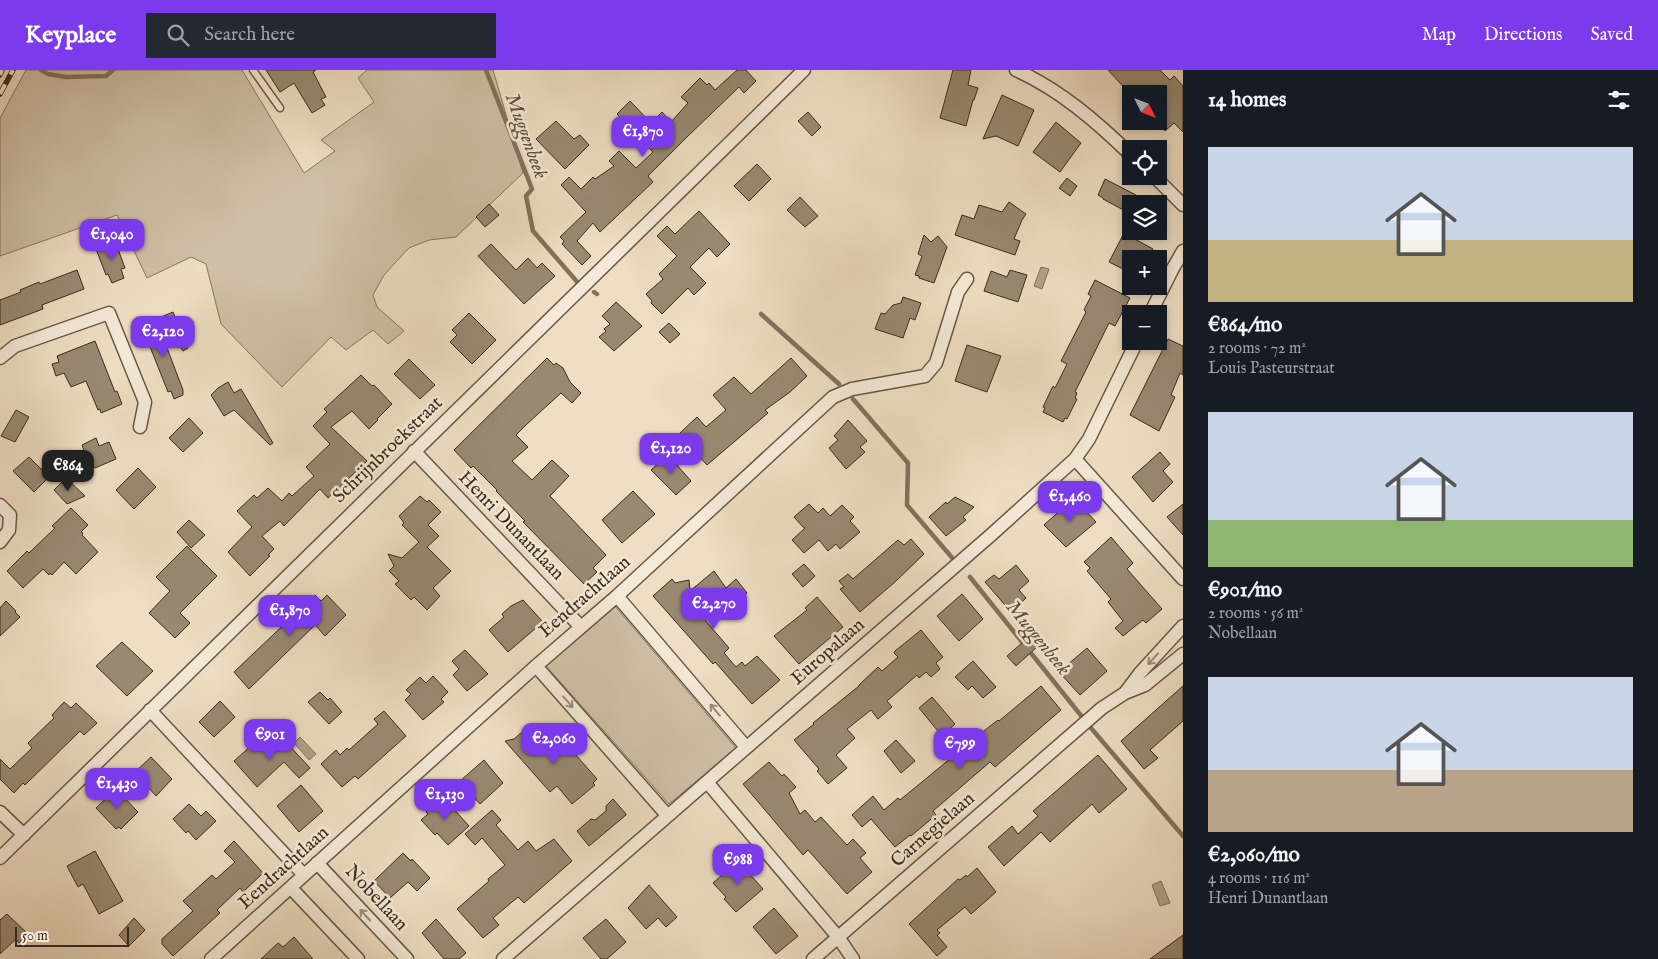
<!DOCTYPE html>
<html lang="en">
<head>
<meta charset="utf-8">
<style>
	:root { --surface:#171b24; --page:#242831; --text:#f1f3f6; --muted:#9ea1a6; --accent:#7c3aed }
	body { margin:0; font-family:"IM FELL English",serif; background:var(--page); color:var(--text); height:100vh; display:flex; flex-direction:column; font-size:19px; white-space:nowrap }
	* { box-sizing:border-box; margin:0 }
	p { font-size:16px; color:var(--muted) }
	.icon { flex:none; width:28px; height:28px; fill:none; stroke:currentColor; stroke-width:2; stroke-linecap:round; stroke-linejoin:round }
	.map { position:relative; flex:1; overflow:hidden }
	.details { display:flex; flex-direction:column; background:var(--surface); width:475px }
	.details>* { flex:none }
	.needle { width:32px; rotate:132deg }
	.tools { position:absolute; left:1122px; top:15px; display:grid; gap:10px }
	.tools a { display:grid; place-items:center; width:45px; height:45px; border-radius:0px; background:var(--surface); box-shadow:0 2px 8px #0003; font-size:25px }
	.scale { position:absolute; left:15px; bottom:12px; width:114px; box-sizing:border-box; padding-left:5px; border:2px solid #3b2c1c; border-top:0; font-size:14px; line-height:18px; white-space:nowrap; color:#3b2c1c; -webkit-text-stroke:4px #f5ead8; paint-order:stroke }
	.price { position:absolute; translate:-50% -42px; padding:0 11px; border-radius:10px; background:var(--accent); color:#fff; font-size:16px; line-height:32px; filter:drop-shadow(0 1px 2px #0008) }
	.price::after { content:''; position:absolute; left:50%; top:30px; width:15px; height:11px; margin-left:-8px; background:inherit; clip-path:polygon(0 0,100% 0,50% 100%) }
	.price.on { background:#222; color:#fff }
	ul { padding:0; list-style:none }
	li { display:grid; align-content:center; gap:10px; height:265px; padding:0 25px }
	li span { display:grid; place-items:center; height:155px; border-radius:0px; color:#555 }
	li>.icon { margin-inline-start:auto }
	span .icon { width:90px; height:90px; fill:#fffc; stroke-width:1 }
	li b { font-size:21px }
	h2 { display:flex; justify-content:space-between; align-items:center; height:60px; padding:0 25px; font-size:21px }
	header { display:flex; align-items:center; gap:30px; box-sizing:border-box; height:70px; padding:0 25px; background:var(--accent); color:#fff }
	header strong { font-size:24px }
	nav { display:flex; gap:28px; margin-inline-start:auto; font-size:18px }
	.search { width:350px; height:45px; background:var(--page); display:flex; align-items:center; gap:12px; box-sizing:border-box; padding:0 18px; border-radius:0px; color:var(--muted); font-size:19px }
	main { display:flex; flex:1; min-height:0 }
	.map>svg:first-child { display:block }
</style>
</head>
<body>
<header>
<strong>Keyplace</strong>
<div class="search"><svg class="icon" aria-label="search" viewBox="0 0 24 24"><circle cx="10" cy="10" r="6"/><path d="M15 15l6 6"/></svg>Search here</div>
<nav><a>Map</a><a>Directions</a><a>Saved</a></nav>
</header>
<main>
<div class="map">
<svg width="1183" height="889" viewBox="0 0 1183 889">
	<rect width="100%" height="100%" fill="#efdec3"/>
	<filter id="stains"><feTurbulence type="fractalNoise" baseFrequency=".004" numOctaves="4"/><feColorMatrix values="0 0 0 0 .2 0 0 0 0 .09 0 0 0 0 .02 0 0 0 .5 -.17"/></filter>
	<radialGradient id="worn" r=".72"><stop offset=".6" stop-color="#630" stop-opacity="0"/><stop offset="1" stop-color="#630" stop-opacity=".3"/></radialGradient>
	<path fill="#d0c0a7" stroke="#867662" d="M26,0h216l62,103 31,-22 -14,-11 53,-38 -16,-24 9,-8h126l30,103 -67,64 -27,3 -20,8 -25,27 -11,20 4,12 27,24 -16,13 -15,-14 -27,20 -15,-13 -49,50 -61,-63 -15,-60 -15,-7 -44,21 -30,-63 -117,41v-138z
		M614,535l122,143 -67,56 -123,-138z"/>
	<path fill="#b2a18a" stroke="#82725e" d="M1041,197l8,2 -7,20 -8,-3z
		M300,667l16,17 -7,6 -15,-17z
		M1161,811l9,22 -10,3 -8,-21z"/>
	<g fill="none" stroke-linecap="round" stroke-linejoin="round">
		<path stroke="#82725e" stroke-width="4.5" d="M41,0l7,4 18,3 40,-1 7,-6
			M486,0l46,119 -6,7 7,35 46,53
			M594,222l3,2
			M761,244l78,70
			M853,329l55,64 -1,42 47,55
			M970,507l113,141
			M1091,658l92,108"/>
	</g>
	<path fill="#998973" stroke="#3b2c1c" d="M266,0h50l-3,2 13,25 -5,2 4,6 -13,8 -18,-30 -14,9z
		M737,0h9l10,11 -12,12 -5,-6 -52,50 -39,39 5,6 -53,50 -7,-9 -16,18 14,15 -9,9 -20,-21 2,-3 -4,-4 26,-25 -25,-27 8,-8 12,12 12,-12 2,2 19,-13 -5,-5 10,-10 17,17 17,-16 -36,-38 13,-13 21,22 11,-11 9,10 17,-19 -7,-6 19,-19 7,7 2,-2 6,7z
		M953,0h18l-3,15 10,3 -4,12h-1l-7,26 -26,-8z
		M1108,0h52l10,10 4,-4 9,10v46l-9,-9 -9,8 -6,-7v-30h-29z
		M1002,25l32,15 -16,36 -22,-10 -13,3z
		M808,42l13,15 -9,9 -14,-15z
		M556,51l18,18 6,-4 9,10 -24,24 -29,-30z
		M1056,52l25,21 -21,29 -27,-20z
		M757,94l14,15 -22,22 -15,-15z
		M1067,108l10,8 -7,10 -11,-8z
		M1105,109l31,16 -5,7v12l-28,-15v-1l-5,-3z
		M800,127l18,19 -13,11 -18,-17z
		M1009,132l17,12 -4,6 -8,19 6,2 -5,14 -60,-20 7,-20 12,4 5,-14 23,7z
		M489,134l10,11 -14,12 -9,-10z
		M699,141l31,33 -13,13 -8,-9 -19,19 16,16 -12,12 -6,-7 -26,26 -11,-11 1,-2 -6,-7 17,-15 -4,-5 18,-18 -20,-20 10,-10 8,8z
		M1124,163l29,16 -5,10h-17v14l-22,-11z
		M924,165l7,7 7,-6 9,11 -13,36 -15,-5v-2l-4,-1 7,-19 -4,-2z
		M115,171l10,27 -4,1 3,9 -12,5 -4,-9 -2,1 -10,-26z
		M491,174l25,26 12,-12 9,10 5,-5 13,13 -31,28 -46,-48z
		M77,200l7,19 -42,16 1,4 -43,16v-25l21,-8 -1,-2 19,-8 1,2z
		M1010,200l17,5 -9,27 -34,-11 7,-20 16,6z
		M1095,210l35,18 -15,28 -6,-3 -34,69 2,1 -2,5 2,1 -10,20 -2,-1 -2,4 -20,-10 2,-4 -2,-1 10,-21 2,2 12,-24 -6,-3 25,-49 -2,-2 7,-14 -3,-2z
		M903,227l18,6 -6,17 -5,-2 -7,20 -28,-9 6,-16 4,1 8,-9 8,-2z
		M616,232l26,24 -28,25 -15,-14 7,-6 -2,-2 6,-5 -8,-8z
		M173,242l3,7 5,-1 6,15 -5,1 6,14 -5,3 -22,-34z
		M469,243l27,27 -24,24 -22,-22 7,-7 -5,-5z
		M156,249l27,71v5l-9,4 -3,-8 -3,1 -27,-68z
		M669,253l11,11 -10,9 -11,-11z
		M1168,269l15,7v29l-3,-2 -9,22 4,2 -16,34 -29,-16z
		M95,271l20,51 2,-1 5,13 -21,9 -1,-4 -2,1 -12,-29 -15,6 -7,-14 -8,3 -4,-12 7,-2 -2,-6z
		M967,275l34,11 -14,36 -32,-11z
		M547,288l7,7 2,-2 7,5 7,14 11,11 -9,10 -11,-10 -34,31 -11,11 12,12 -16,14 20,19 20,-20 17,16 -19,20 56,59 -13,13 4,4 -13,12 -61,-62 2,-1 -29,-30 1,-1 -24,-24 -2,2 -17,-18z
		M791,288l16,18 -17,16 -25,18 3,3 -61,52 -28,-31 18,-17 9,10 20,-17 -13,-15 21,-18 17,17z
		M409,289l26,26 -15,14 -26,-25z
		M361,305l11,11 2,-1 18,19 -15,15 1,1 -9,9 -17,-18 -21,16 36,34 -39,37 -8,-9 -36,37 -4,-5 -18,15 12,13 -6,6 2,1 -20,20 -22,-24 24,-25 -15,-16 17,-16 3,3 11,-10 14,13 7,-8 3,3 22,-20 -8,-9 24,-23 -17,-18 14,-14 -3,-3z
		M228,312l6,11 7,-4 32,54 -3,2 -36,-35 -10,6 -13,-21 7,-7z
		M16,340l13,7 -14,25 -14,-6z
		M189,348l14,15 -20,19 -14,-14z
		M848,350l19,21 -7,6 5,5 -19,17 -17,-21 9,-8 -4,-4z
		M96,368l3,8 10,-4 7,17 -21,9 -7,-7 -6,-16z
		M1160,382l10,12 -7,7 10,11 -20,20 -21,-25z
		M668,385l23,26 -15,14 -25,-25z
		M29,387l20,20 -15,15 -21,-21z
		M138,398l18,19 -22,22 -18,-19z
		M66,408l19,18 -18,8 -13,-14z
		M633,421l22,23 -33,29 -20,-23z
		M420,426l7,6 2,-2 12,12 -13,13 11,11 -12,11 24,24 -18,17 7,8 -13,14 -13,-13 -3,3 -16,-16 4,-3 -10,-10 5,-5 -6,-12 14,4 17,-16 -17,-17 2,-2 -5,-7z
		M955,427l19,10 -11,10 3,3 -20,16 -17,-19 17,-15 1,2z
		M1074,428l22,24 -30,25 -22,-22z
		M809,434l9,9 5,-5 7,8 12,-11 12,12 -4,4 10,11 -20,17 -4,-5 -8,7 -9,-11 -15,13 -12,-13 13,-12 -2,-1 -9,-10z
		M1183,434v31l-16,-18z
		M71,438l17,17 -7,7 2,1 -1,2 16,17 -22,22 -12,-12 -12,13 -2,-2 -1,2 -6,-6 -20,19 -16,-17 20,-20 2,2 26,-25 -3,-2z
		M189,450l16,15 -14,13 -14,-16z
		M1111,467l22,26 -6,6 35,40 -16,14 -3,-3 -20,16 -8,-8 8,-7 -15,-19 3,-3 -24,-28 3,-3 -6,-6z
		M911,469l13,15 -29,28 -35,30 -20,-23 4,-2 -5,-6 9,-7 5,5 45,-39 6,5z
		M187,476l30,30 -37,37 10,10 -15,15 -26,-25 21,-22 -14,-14z
		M804,494l11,12 -12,11 -11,-13z
		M1016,495l13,16 -10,9 7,8 -15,14 -26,-30 9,-7 5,4z
		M714,501l12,17 10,-9 11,14 -11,9 -3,-5 -28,23 24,28 -5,5 12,14 6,-5 3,4 12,-10 23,24 -28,24 -37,-42 -2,2 -60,-68 19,-17 3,4 14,-3 1,11z
		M962,524l21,25 -24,22 -22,-25z
		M315,525l6,6 6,-6 19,20 -21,21 -10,-11 -66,64 -15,-17z
		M817,527l26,30 -44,37 -25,-28 33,-26 -2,-2z
		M523,530l20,22 -35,30 -19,-22 15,-13 -2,-3 9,-8z
		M6,531l10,10 -1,1 5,5 -20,19v-28z
		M921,560l22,27 -7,6 4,6 -9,8 -5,-5 -7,6 -2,-3 -30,26 5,6 -14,12 -7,-9 -24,19 8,9 -19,17 11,13 -19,16 -11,-13 2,-2 -25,-29 20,-16 -1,-1 46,-37v-1l19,-18 4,4 16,-14 -4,-4 1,-2z
		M1030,566l8,10 -22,20 -9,-10z
		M122,572l31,29 -26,25 -31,-30z
		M1087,578l20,23 -27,24 -21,-23z
		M465,580l23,24 -21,17 -14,-16 6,-6 -7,-8z
		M973,591l23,26 -13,11 -11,-12 -4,4 -13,-13z
		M433,606l15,16 -7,7 3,3 -21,18 -18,-20 6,-6 -5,-4 14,-13 6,6z
		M1041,616l20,24 -66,57 -5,-5 -57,49 3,4 -25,21 -1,-1 -15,12 -24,-28 -9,8 -10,-12 21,-19 11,14 14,-12 2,2 56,-46 1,1 28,-25 13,-10 1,1z
		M1183,616v35l-33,29 8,8 -14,11 -23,-28z
		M320,622l8,8 2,-2 12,14 -13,12 -21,-22z
		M932,627l23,27 -13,12 -23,-28z
		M220,631l15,16 -21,20 -15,-15z
		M64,632l7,6 5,-5 21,20 -13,12 -4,-4 -55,54 -2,-2 -9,10 -14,-14v-20l10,10 22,-21 -4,-5 26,-25 -2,-3z
		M384,641l22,25 -48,43 -3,-3 -13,11 -21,-23 15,-14 4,5 7,-7 2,2 29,-26 -4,-5z
		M529,656l18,21 13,-10 37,42 -4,4 2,2 -23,19 -15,-18 -7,6 -45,-51 9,-2z
		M896,670l19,21 -14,12 -17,-22z
		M286,672l24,26 -11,10 -15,-16 -27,25 -23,-26 19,-17 3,3z
		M1098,685l29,34 -28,24 -7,-9 -42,38 -9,-10 -37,34 -16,-19 24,-21 6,8 20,-18 -5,-5z
		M151,687l21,22 -16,17 -21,-24z
		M484,690l19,23 -23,21 -20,-23z
		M769,692l13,14 2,-2 12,13 -7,6 11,21 5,-4 10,12 6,-5 26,28 6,-6 13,14 -6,5 12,14 -25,22 -39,-44 -5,5 -60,-71z
		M301,715l22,26 -24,21 -22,-26z
		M116,719l22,23 -17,17 -2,-2 -3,2 -20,-21z
		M443,727l26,29 -21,19 -11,-12 -2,2 -14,-15 7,-6 -2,-2z
		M613,729l13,15v1l-37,31 -12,-15 14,-12 4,1 11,-9v-5z
		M189,734l12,12 5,-5 10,10 -20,19 -8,-9 -2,2 -13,-14z
		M492,740l9,10 -5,5 22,25 10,-9 8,10 18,-12 18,22 -48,42 -6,-6 -25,21 6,7 -16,13 -26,-29 32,-28 -1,-2 17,-14 -23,-27 -7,7 -10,-11z
		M234,771l29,32 -20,19 -3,-4 -23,22 3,3 -47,43 -11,-12v-5l31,-28 -10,-10 29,-26 4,4 19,-17 -11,-11z
		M95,781l28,50 -24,13 -16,-30 -5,3 -11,-21z
		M403,783l8,8 1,-2 18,19 -13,13 -9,-9 -18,16 -16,-17z
		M738,791l25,28 -27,23 -12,-13 2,-2 -13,-14z
		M977,798l19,24 -25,22 -6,-7 -28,23 3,3 -3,2 10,12 -10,9 -28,-32 49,-45 2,1 6,-5 1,2z
		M649,815l28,32 -11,10 -8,-9 -12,11 -18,-21z
		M774,838l24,28 -22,18 -23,-27z
		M7,844l21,20 -9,9 -3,-4 -16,15v-34z
		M134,848l11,12 -16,16 -10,-11z
		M436,849l30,34 -7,6h-15l-22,-26z
		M606,849l20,23 -19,17h-6l-18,-21z
		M1183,865v24h-33z
		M294,867l19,22h-52l17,-16 5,4z"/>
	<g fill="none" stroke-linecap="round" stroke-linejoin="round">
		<defs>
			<path id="lane" d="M253,0l27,38"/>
			<path id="street" d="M1016,0c44,20 80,51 115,85
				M1154,106l29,29
				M1150,244l22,-44 11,-19
				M0,288l15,-12 94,-33 36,89 -5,25
				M414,381l167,176
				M1075,389l108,120
				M0,435l10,10 -1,15 -9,12
				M617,526l129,151
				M536,596l131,149
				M1125,623l15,-20 43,-47
				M150,640l154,165
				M707,712l131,155 15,22
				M0,742l24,23
				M0,788l804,-788
				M317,793l90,96
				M291,818l67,71
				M211,889l325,-293 81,-70 216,-199 19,-8 73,-13 11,-13 22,-71 9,-13
				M503,889l488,-424 84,-76 14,-20 48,-98
				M813,889l289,-251 23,-15 20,-8 38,-31"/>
		</defs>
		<use href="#lane" stroke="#685846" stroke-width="9"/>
		<use href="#street" stroke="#685846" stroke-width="15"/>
		<use href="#lane" stroke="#f5ead8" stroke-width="6"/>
		<use href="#street" stroke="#f5ead8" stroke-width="12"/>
		<defs>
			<path id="rail" d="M0,5l2,-5
				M0,24l13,-24"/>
		</defs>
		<use href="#rail" stroke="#3b2c1c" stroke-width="5.5"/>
		<use href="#rail" stroke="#f5ead8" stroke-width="4" stroke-dasharray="11" stroke-linecap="butt"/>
	</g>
	<defs><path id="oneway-shaft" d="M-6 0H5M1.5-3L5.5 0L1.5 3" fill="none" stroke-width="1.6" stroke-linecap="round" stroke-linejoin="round" transform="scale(1.25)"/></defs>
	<g stroke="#988b7a">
		<use href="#oneway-shaft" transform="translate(1153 589) rotate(132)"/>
		<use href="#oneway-shaft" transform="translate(568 632) rotate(49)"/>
		<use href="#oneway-shaft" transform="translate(715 640) rotate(-131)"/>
		<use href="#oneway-shaft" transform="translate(365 845) rotate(-133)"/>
	</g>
	<g text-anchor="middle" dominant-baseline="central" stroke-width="5" stroke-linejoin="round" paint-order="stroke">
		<g font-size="19" fill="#3b2c1c" stroke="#f5ead8">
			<text transform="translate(388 380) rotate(-44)">Schrijnbroekstraat</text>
			<text transform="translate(511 456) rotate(46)">Henri Dunantlaan</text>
			<text transform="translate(585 527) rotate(-41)">Eendrachtlaan</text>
			<text transform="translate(828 582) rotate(-41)">Europalaan</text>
			<text transform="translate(933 760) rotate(-41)">Carnegielaan</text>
			<text transform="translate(284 798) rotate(-42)">Eendrachtlaan</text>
			<text transform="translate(376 828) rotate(47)">Nobellaan</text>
		</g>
		<g font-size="20" font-style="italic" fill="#5f4f3d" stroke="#f5ead8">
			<text transform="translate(526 66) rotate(70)">Muggenbeek</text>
			<text transform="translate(1038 568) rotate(51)">Muggenbeek</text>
		</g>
	</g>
	<rect width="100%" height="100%" filter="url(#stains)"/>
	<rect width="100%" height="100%" fill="url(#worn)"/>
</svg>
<div class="tools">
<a><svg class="needle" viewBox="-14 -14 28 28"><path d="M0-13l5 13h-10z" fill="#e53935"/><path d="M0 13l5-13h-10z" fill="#9ea1a6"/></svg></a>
<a><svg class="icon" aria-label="locate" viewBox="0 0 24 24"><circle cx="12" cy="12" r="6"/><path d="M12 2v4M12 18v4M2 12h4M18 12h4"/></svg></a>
<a><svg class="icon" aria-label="layers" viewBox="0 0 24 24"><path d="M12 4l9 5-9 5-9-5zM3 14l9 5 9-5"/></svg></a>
<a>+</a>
<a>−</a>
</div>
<div class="scale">50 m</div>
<b class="price" style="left:643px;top:88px">€1,870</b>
<b class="price" style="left:112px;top:191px">€1,040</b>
<b class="price" style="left:163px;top:288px">€2,120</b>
<b class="price" style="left:671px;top:405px">€1,120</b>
<b class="price on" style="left:68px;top:422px">€864</b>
<b class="price" style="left:1070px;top:453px">€1,460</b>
<b class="price" style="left:714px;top:560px">€2,270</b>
<b class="price" style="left:290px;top:567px">€1,870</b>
<b class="price" style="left:270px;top:691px">€901</b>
<b class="price" style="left:554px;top:695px">€2,060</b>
<b class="price" style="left:960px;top:700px">€799</b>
<b class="price" style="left:117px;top:740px">€1,430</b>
<b class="price" style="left:445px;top:751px">€1,130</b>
<b class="price" style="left:738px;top:816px">€988</b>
</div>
<section class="details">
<h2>14 homes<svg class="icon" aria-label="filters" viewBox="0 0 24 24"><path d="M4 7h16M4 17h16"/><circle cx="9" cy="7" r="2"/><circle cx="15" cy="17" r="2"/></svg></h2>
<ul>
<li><span style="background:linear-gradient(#c9d6e8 60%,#c2b280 0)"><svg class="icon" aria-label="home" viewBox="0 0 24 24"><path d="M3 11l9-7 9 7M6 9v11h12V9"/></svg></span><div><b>€864/mo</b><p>2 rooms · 72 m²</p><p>Louis Pasteurstraat</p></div></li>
<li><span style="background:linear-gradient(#c9d6e8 70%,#8fb573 0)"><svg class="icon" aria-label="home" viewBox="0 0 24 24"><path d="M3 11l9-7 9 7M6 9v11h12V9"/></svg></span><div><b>€901/mo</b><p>2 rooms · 56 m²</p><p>Nobellaan</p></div></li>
<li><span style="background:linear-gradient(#c9d6e8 60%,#b9a48a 0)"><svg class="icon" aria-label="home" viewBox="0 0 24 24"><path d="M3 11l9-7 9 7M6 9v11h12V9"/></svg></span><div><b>€2,060/mo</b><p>4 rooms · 116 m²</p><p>Henri Dunantlaan</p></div></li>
</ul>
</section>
</main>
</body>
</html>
